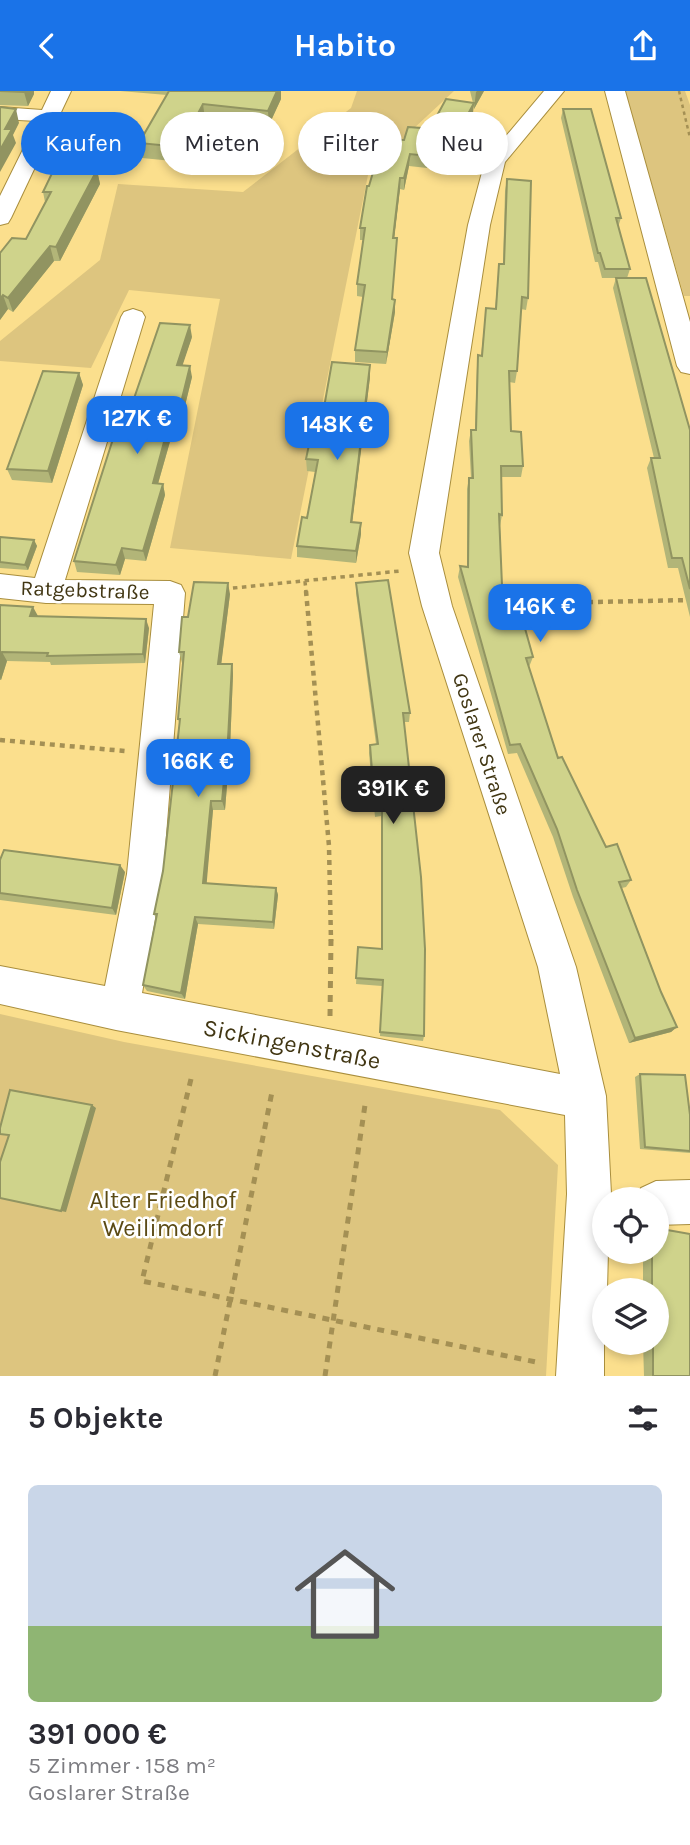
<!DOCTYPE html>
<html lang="de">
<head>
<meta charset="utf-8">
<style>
	:root { --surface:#fff; --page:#f7f7f7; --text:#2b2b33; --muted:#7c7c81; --accent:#1a73e8 }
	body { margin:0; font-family:Karla,sans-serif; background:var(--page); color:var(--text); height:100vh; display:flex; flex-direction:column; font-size:26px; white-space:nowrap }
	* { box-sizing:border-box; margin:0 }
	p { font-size:23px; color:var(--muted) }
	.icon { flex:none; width:38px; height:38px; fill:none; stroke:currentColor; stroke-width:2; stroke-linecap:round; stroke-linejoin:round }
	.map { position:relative; height:1285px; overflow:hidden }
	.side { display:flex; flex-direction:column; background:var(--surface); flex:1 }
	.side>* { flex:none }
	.hud { position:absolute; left:21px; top:21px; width:649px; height:63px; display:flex; gap:14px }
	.buttons { position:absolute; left:592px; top:1096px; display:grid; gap:14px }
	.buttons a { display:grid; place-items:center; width:77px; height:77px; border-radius:50%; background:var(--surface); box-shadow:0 4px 10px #0003; font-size:35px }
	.price { position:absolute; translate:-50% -60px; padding:0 16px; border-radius:14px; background:var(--accent); color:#fff; font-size:23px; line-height:46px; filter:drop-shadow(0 2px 4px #0008) }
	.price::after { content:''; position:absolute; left:50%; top:42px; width:21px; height:16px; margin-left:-10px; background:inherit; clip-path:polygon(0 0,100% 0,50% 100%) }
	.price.active { background:#222; color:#fff }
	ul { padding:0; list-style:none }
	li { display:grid; align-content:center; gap:14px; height:371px; padding:0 28px }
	li span { display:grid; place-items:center; height:217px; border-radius:10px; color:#555 }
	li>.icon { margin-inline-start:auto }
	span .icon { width:126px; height:126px; fill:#fffc; stroke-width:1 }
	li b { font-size:30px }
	h2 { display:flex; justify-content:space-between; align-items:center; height:84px; padding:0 28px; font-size:30px }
	.pill { padding:0 24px; border-radius:32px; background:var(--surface); box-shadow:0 4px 10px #0003; font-size:24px; line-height:63px }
	.pill.active { background:var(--accent); color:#fff }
	header { display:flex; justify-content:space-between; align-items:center; height:91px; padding:0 28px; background:var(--accent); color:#fff; font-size:32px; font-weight:700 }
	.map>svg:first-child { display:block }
</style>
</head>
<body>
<header><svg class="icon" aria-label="back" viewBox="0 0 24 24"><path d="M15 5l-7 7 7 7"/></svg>Habito<svg class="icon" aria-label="share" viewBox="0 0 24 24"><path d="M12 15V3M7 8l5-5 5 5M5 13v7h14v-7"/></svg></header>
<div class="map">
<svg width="690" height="1285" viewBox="0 0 690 1285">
	<rect width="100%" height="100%" fill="#fbdf8d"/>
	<path fill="#ddc57f" d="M357,0h97l-85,79 -78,389 -121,-11 50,-249 -91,-9 -38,78 -91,-7v-20l100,-81 18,-76 125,8 108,-84z
		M625,0h60l5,14v191h-6z
		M0,923l124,28 376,68 58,55 -12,211h-546z"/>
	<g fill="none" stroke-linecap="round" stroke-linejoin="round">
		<defs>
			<path id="minor" d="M51,0h20l-60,127 -3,5 -8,2v-29l37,-75 -37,-2v-12l42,3z
				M544,0h20l-59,71 -15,63 -51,328 13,53 124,361 30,129 5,98 -1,5h-6v52h4l-1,39h-3v86h-48l11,-182 -2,-79 -449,-85 -116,-26v-38l105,20 22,-112 27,-270 -108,-1 -46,-5v-24l35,4 86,-261 3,-5 9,-3 9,3 3,5 -80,263 105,1 11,4 4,8 -22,281 -21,119 418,81 -22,-107 -116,-361 -13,-53 59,-328 17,-64z
				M605,0h20l65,231v52l-9,-2 -4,-6z
				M690,1089v44l-34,1v-26h-20l5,-11 15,-7z"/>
		</defs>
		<use href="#minor" stroke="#a98e3d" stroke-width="2"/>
		<path stroke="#a49054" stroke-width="2.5" stroke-dasharray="3.5 3.5" stroke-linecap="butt" d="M679,0l11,47
			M114,42l29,1 6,-6"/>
		<path stroke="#a49054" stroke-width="3.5" stroke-dasharray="4.5 4.5" stroke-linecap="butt" d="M305,490l1,11
			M224,498l176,-18"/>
		<path stroke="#a49054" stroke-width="4.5" stroke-dasharray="5 5" stroke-linecap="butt" d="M306,500l23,255 2,95
			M498,513l192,-4
			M0,649l125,11"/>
		<path stroke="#a49054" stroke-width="5" stroke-dasharray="7 7" stroke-linecap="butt" d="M330,925l1,-77
			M191,988l-49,202 399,82
			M215,1285l57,-284
			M325,1285l40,-271"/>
		<use href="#minor" fill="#fff" fill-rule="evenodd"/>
	</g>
	<path fill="#b2b578" d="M0,0h34v3l-6,12 -28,-1z
		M120,0h161v8l-12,26 -64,-6 -22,43 -41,-4 -3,-15 28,-48z
		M470,0h14l-10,18 -1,-4v8l-13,24 -25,-4 -1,8 -7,27 -18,-2 -5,24 -4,-1 -6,49h3l-5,61 3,13 -9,52 -31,-2v-12l8,-53 -6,-1v-12l6,-44h-3v-12l9,-42 12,-24 23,-22 29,-11v-6l40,-20z
		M563,18l58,109 -3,9 12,42 -3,9h-25l-4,-16h-3l-34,-144z
		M97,79l3,14 -40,77h-6l-41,51 -5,-3 -8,11 2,-70 24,-11 19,-37 -2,-10z
		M507,88l21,119 -2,12 -5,-1 -4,62 -2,12 -6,-1 2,49 12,35 -2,11h-20l1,38 -2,11 3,83 30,48 -4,10 29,91 48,89 25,33 -5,7 -4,1 39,104 16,35 -6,5 -42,11 -56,-146 -20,-60 -36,-84 -9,1 -50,-177 2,-11 7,1v-78l2,-11h2l-2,-37 2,-11h4l2,-63 1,-12 3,1 5,-48 9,1 4,-45h4l2,-73z
		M616,187l74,152v187l-12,-49h-10l-21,-100 4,-10h3l-41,-170z
		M192,246l-10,28 10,12 -15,61h-6l-13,46h5l2,11 -19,66 -21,-2 -5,16 -43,-3 -3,-11 46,-122z
		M79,282l4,12 -31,98 -40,-3 -5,-11z
		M370,286l-18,145 9,1v11l-5,29 -59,-6v-11l10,-28 8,-46 -8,-1 -1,-12 13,-23z
		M0,446l34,3 3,6 -9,24 -28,-2z
		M356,492l54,130 -1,9h-5l20,314 -1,5 -43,-5 2,-50 -26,-2 2,-37 24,2 -1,-133 -6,1 -6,-64 1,-8 6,-1 -20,-151z
		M230,503l-9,70h11l1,10 -3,74 -5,62h-12l-7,74 70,4 2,7 -4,34 -76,-5 -13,75 -38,-8 -4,-6 13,-66 -2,-5 9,-43 17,-146 -2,-6 5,-56h-1l-3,-11 9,-35z
		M0,514l37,11 112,12 -4,35 -94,2 -1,-3 -43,-1 -6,19h-1z
		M0,769l125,12 -9,43 -116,-15z
		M640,983l50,41v38l-50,-4 -5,-72z
		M643,1160h13l34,125h-46l-1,-34h13v-52h-13z"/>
	<path fill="#919461" d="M25,0h9v3l-6,12 -4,-14z
		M277,0h4v8l-12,26 -1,-14z
		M477,0h7l-10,18 2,-17z
		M474,12l-1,10 -13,24 1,-10z
		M203,13l2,15 -22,43 -3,-15z
		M16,18l3,14 -6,12 3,8 -16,29v-22l5,-21z
		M435,38l-1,12 -7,27 1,-12z
		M410,63l-1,12 -5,24v-12z
		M97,79l3,14 -40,77 -4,-14z
		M400,87v11l-7,60v-11z
		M50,155l4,15 -41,51 -5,-14z
		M3,204l5,14 -8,11v-21z
		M395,209v12l-9,52 1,-12z
		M190,234l2,12 -13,39 -2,-11z
		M370,274v12l-19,156v-11z
		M190,275l2,11 -15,61 -2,-11z
		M79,282l4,12 -31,98 -4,-12z
		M168,336l3,11 -16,56 -2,-11z
		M163,393l2,11 -19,66 -3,-10z
		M361,432v11l-5,29v-12z
		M34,449l3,6 -9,24 -3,-5z
		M122,457l3,11 -5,16 -4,-10z
		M228,492l2,11 -10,80 -2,-10z
		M33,516l5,9h-8z
		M146,528l3,9 -4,35 -2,-9z
		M2,561l5,9 -6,19 -1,-2v-20z
		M232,573l1,10 -3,74 -5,62 -3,-9z
		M211,710l2,9 -7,81 -3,-8z
		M120,774l5,7 -9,43 -4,-7z
		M276,797l2,7 -4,34 -1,-7z
		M195,826l3,7 -13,75 -4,-6z
		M677,936l-6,5 -42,11 6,-5z
		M92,1014l4,3 -30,104 -5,-1z"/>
	<path fill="#cfd38b" stroke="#919461" stroke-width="2" d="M0,0h25l-1,1z
		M169,0h108l-9,20 -65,-7 -23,43 -41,-4z
		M446,8l28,4 -13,24 -28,-4z
		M0,16l16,2 -11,20h7l-12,21z
		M563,18h28l30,109h-5l14,51h-25l-5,-16h-2z
		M408,36l27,2 -7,27 -18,-2 -6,24h-4l-7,60h4l-5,61 3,1 -8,52 -32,-2 10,-65 -8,-1 8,-56h-5l7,-42h2l7,-24h5l7,-23 16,1z
		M55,76l42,3 -41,77 -6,-1 -42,52 -5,-3 -3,4v-46l12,-15 14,1 25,-47h-8z
		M507,88l24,2 -3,117 -6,-1 -5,74h-8l2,60 10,1 2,34h-22l1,49 -3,-1 4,95 16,-2 14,50 -7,1 32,100 4,-1 44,90 11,-3 14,36 -12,2 42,110 16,35 -42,11 -58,-148 -20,-61 -37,-85 -10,1 -50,-179 8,1 1,-89h4l-2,-48h5l2,-75 4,1 4,-48 10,1 3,-45h5z
		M616,187h30l44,152v159l-8,-31h-10l-21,-100h9z
		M160,232l30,2 -13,40 13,1 -15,61h-7l-15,56 10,1 -20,67 -21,-3 -6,17 -42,-4 39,-122h7z
		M332,271l38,3 -19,157 10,1 -5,28 -59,-5 5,-29 5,1 11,-58 -12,-1 5,-24 8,1z
		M43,280l36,2 -31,98 -41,-2z
		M0,446l34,3 -9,25 -25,-3z
		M388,489l22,133h-7l18,164 4,72 -1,87 -44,-4 3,-52 -27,-2 2,-31 24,2v-141l-7,1 -5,-64 8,-1 -22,-161z
		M194,491l34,1 -10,81h14l-4,75 -6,62h-11l-8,82 73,5 -3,34 -78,-5 -14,76 -38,-8 14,-71h-3l9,-43 17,-152h-2l6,-67h-5l3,-35h6z
		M0,514l33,2 -3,9 116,3 -3,35 -96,2 1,-3 -46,-1 -2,6z
		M4,759l116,15 -8,43 -112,-15v-33z
		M640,983l45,1 5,40v36l-45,-4z
		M10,999l82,15 -31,106 -61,-13v-36l9,-27 -9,-1v-6z
		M656,1137l34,6v142h-37v-34h3v-52h-4v-39h4z"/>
	<g text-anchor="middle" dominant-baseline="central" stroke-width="5" stroke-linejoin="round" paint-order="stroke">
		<g font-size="21" fill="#413613" stroke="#fff">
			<text transform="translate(85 499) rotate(2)">Ratgebstraße</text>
			<text transform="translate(482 653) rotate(72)">Goslarer Straße</text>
		</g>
		<g font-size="24" fill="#413613" stroke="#fff">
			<text transform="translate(292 953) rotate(11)">Sickingenstraße</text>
		</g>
		<g font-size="24" fill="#5b4a14" stroke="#fff">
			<text x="163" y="1109">Alter Friedhof<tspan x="163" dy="28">Weilimdorf</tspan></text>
		</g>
	</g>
</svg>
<div class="buttons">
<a><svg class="icon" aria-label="locate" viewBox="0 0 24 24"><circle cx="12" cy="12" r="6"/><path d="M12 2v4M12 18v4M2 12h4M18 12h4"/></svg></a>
<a><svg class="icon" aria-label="layers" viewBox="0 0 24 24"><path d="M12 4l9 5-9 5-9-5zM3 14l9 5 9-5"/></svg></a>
</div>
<b class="price" style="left:137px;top:365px">127K €</b>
<b class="price" style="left:337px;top:371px">148K €</b>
<b class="price" style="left:540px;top:553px">146K €</b>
<b class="price" style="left:198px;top:708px">166K €</b>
<b class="price active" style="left:393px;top:735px">391K €</b>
<div class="hud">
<a class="pill active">Kaufen</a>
<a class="pill">Mieten</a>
<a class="pill">Filter</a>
<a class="pill">Neu</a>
</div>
</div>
<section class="side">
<h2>5 Objekte<svg class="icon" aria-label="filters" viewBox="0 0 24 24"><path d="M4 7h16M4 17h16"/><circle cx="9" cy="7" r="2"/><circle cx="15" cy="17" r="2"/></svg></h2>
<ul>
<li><span style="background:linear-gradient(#c9d6e8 65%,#8fb573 0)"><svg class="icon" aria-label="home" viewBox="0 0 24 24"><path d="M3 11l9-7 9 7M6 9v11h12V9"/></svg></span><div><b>391 000 €</b><p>5 Zimmer · 158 m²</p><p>Goslarer Straße</p></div></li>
</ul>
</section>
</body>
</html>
